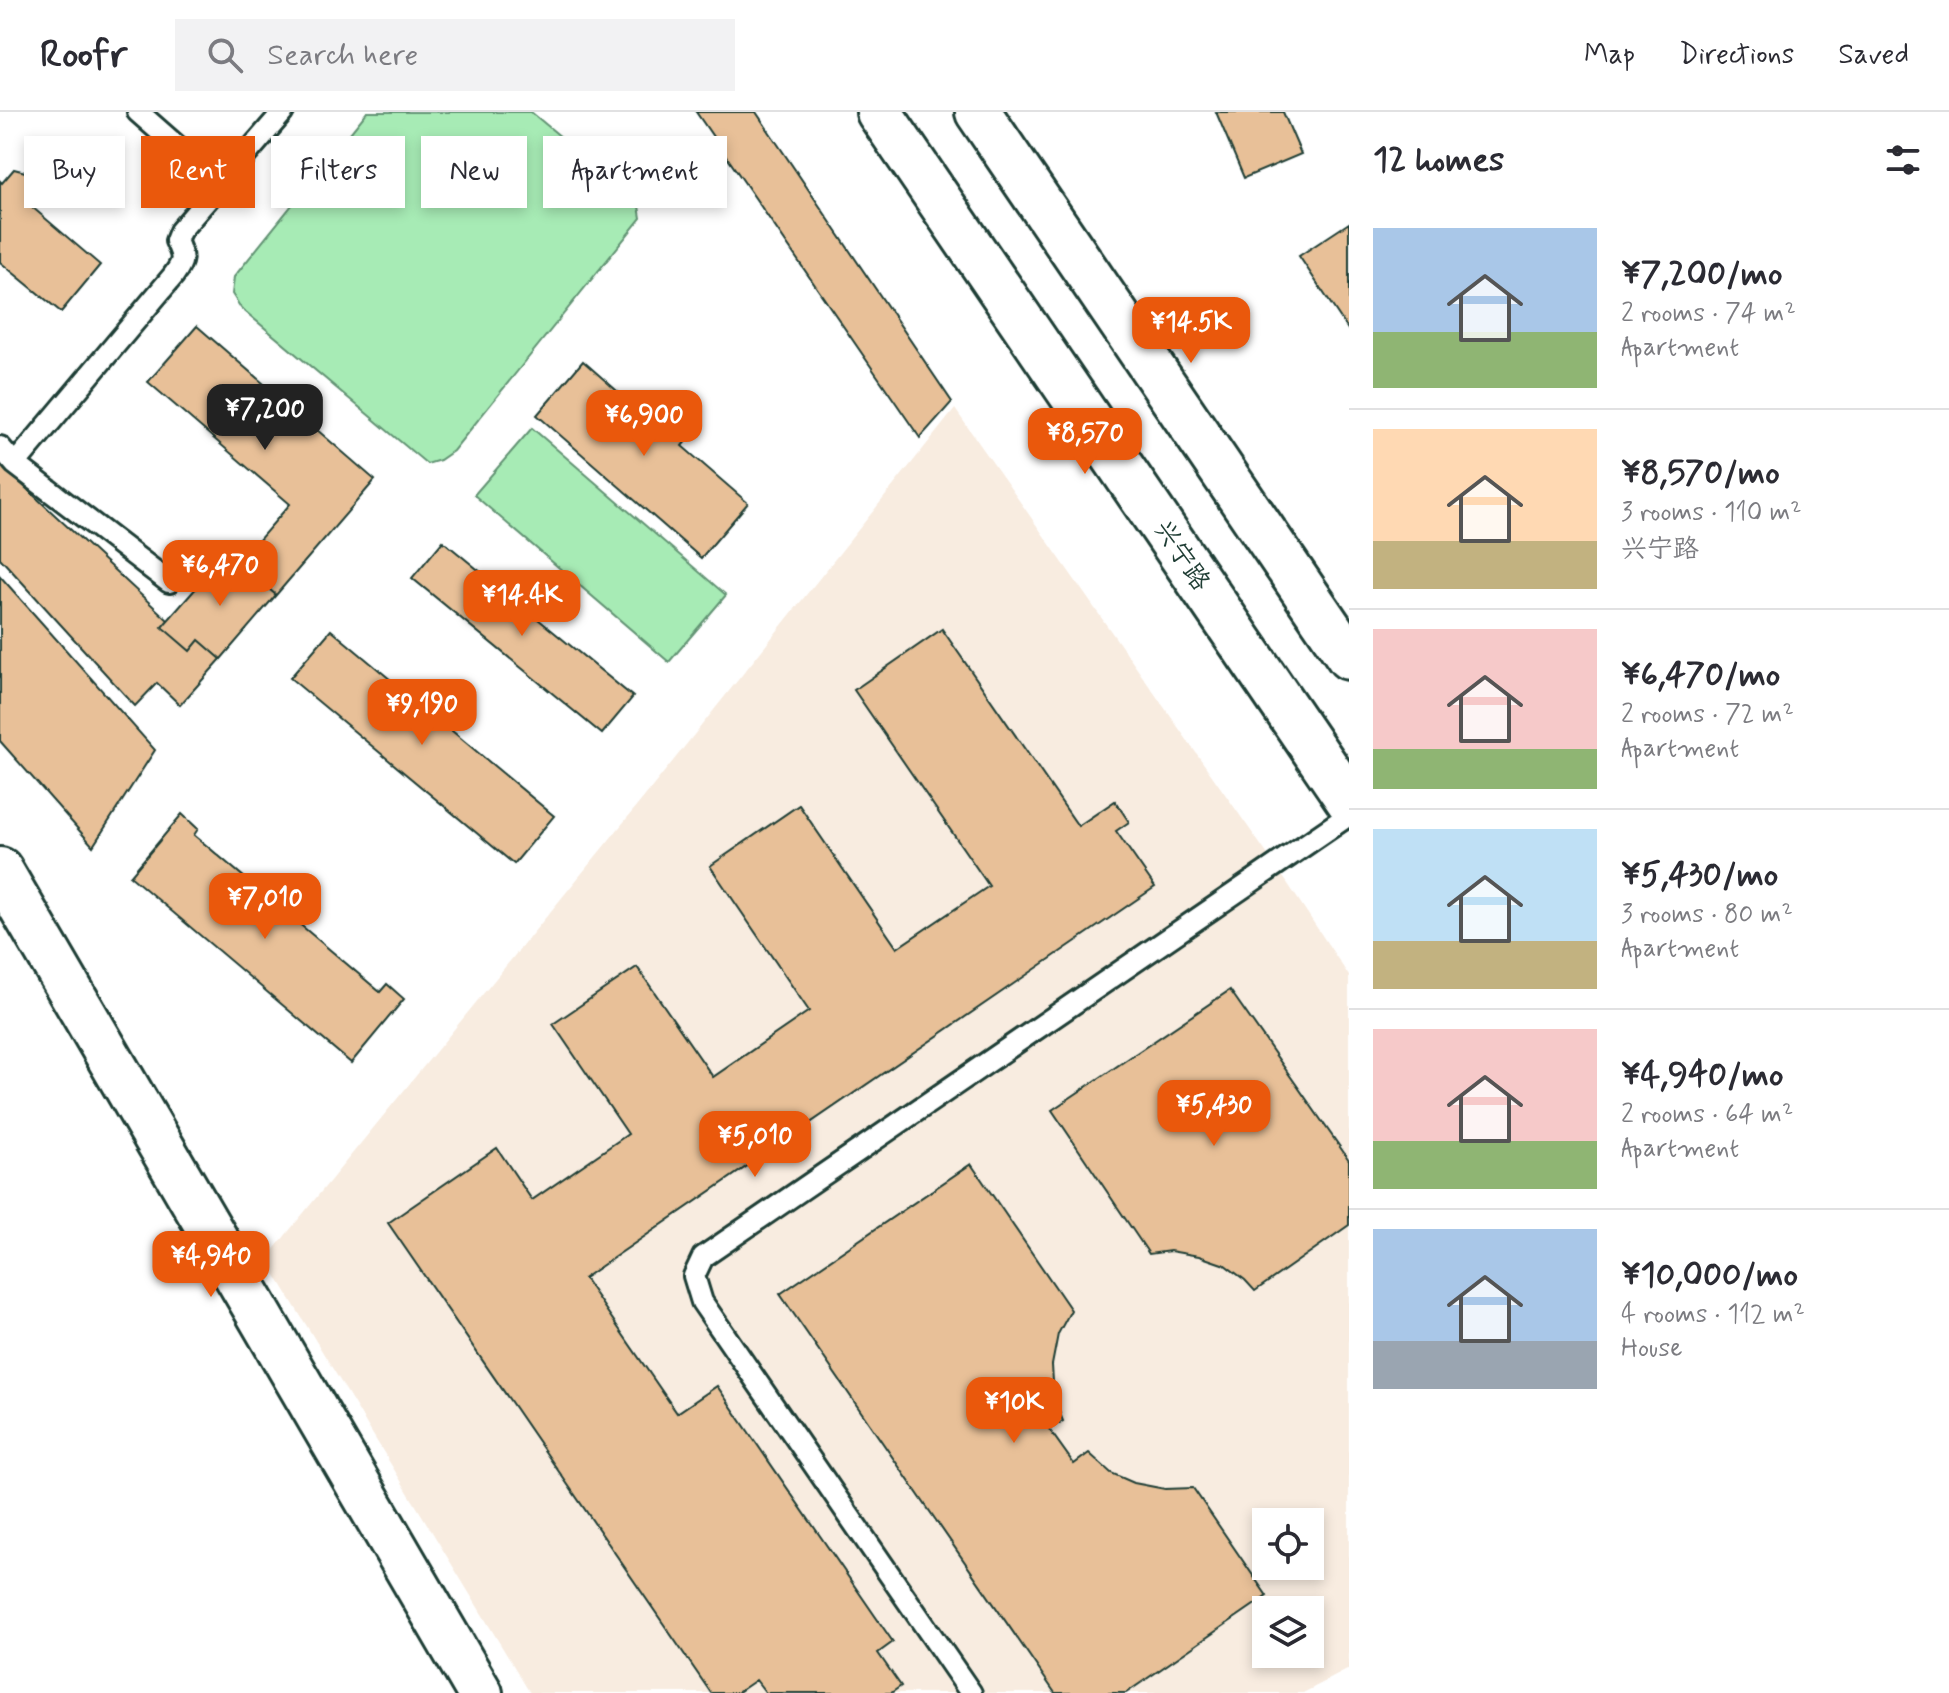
<!DOCTYPE html>
<html lang="en">
<head>
<meta charset="utf-8">
<style>
	:root { --surface:#fff; --page:#f2f2f3; --text:#2b2b33; --muted:#7c7c81; --line:#e1e1e2; --accent:#ea580c }
	body { margin:0; font-family:Mynerve,"LXGW WenKai TC",sans-serif; background:var(--page); color:var(--text); height:100vh; display:flex; flex-direction:column; font-size:30px; white-space:nowrap }
	* { box-sizing:border-box; margin:0 }
	p { font-size:26px; color:var(--muted) }
	.icon { flex:none; width:44px; height:44px; fill:none; stroke:currentColor; stroke-width:2; stroke-linecap:round; stroke-linejoin:round }
	.map { position:relative; flex:1; overflow:hidden }
	.drawer { display:flex; flex-direction:column; background:var(--surface); width:600px }
	.drawer>* { flex:none }
	.banner { position:absolute; left:24px; top:24px; width:760px; height:72px; display:flex; gap:16px }
	.fabs { position:absolute; left:1252px; top:1396px; display:grid; gap:16px }
	.fabs a { display:grid; place-items:center; width:72px; height:72px; border-radius:0px; background:var(--surface); box-shadow:0 4px 12px #0003; font-size:40px }
	.price { position:absolute; translate:-50% -68px; padding:0 18px; border-radius:16px; background:var(--accent); color:#fff; font-size:26px; line-height:52px; filter:drop-shadow(0 2px 4px #0008) }
	.price::after { content:''; position:absolute; left:50%; top:48px; width:24px; height:18px; margin-left:-12px; background:inherit; clip-path:polygon(0 0,100% 0,50% 100%) }
	.price.on { background:#222; color:#fff }
	ul { padding:0; list-style:none }
	li { display:flex; align-items:center; gap:24px; height:200px; padding:0 24px }
	li+li { border-top:2px solid var(--line) }
	li span { display:grid; place-items:center; flex:none; width:224px; height:160px; border-radius:0px; color:#555 }
	li>.icon { margin-inline-start:auto }
	span .icon { width:96px; height:96px; fill:#fffc; stroke-width:1 }
	li b { font-size:34px }
	h2 { display:flex; justify-content:space-between; align-items:center; height:96px; padding:0 24px; font-size:34px }
	.tag { padding:0 28px; border-radius:0px; background:var(--surface); box-shadow:0 4px 12px #0003; font-size:28px; line-height:72px }
	.tag.on { background:var(--accent); color:#fff }
	header { display:flex; align-items:center; gap:48px; box-sizing:border-box; height:112px; padding:0 40px; background:var(--surface); border-bottom:2px solid var(--line) }
	header strong { font-size:38px }
	nav { display:flex; gap:44px; margin-inline-start:auto; font-size:28px }
	.search { width:560px; height:72px; background:var(--page); display:flex; align-items:center; gap:20px; box-sizing:border-box; padding:0 28px; border-radius:0px; color:var(--muted); font-size:30px }
	main { display:flex; flex:1; min-height:0 }
	.map>svg:first-child { display:block }
</style>
</head>
<body>
<header>
<strong>Roofr</strong>
<div class="search"><svg class="icon" aria-label="search" viewBox="0 0 24 24"><circle cx="10" cy="10" r="6"/><path d="M15 15l6 6"/></svg>Search here</div>
<nav><a>Map</a><a>Directions</a><a>Saved</a></nav>
</header>
<main>
<div class="map">
<svg width="1349" height="1581" viewBox="0 0 1349 1581">
	<rect width="100%" height="100%" fill="#fff"/>
	<filter id="ink" filterUnits="userSpaceOnUse"><feTurbulence type="fractalNoise" baseFrequency=".0125" numOctaves="2"/><feDisplacementMap in="SourceGraphic" scale="16" xChannelSelector="R" yChannelSelector="G"/><feConvolveMatrix kernelMatrix="1 2 1 2 8 2 1 2 1" color-interpolation-filters="sRGB"/></filter>
	<g filter="url(#ink)">
		<path fill="#f8ece0" fill-rule="evenodd" d="M955,297l331,472 63,95v693l-46,24h-773l-264,-434 375,-458zM1266,1410h44v44h-44zM1266,1498h44v44h-44z"/>
		<path fill="#a7ebb5" stroke="#639474" stroke-width="2" d="M367,0h164l98,82 10,12 2,12 -188,233 -13,9 -13,4 -186,-156 -9,-14 2,-17z
			M532,316l194,167 -57,67 -195,-167z"/>
		<path fill="#e8c098" stroke="#1f3d34" stroke-width="2" d="M696,0h60l196,290 -32,36z
			M1216,0h67l18,42 -57,24z
			M14,57l15,4 12,10 2,12 -11,12 68,58 -39,47 -61,-50v-81l2,2z
			M1349,111v108l-50,-75z
			M197,214l178,154 -99,115 -37,-32 51,-59 -142,-122z
			M583,249l66,58 11,-13 32,28 -10,12 66,57 -47,55 -164,-143z
			M0,352l168,156 -6,7 28,24 9,-11 22,19 -41,46 -23,-22 -22,23 -135,-148z
			M443,429l190,156 -31,37 -190,-156z
			M227,441l49,42 -55,64 -22,-19 -9,11 -28,-24z
			M0,464l155,174 -62,96 -93,-105z
			M942,517l136,197 37,-25 14,21 -13,9 39,56 -571,391 93,135 40,-27 176,256 -15,11 23,33 -10,7h-125l-10,-13 -19,13h-26l-323,-470 109,-75 35,52 96,-66 -75,-110 84,-57 76,110 96,-66 -99,-145 89,-61 98,143 92,-62 -135,-196z
			M331,518l223,186 -40,48 -224,-186z
			M182,702l16,15 -4,6 186,157 7,-8 17,15 -53,64 -221,-187z
			M1230,878l119,170v65l-94,66 -10,-11 -20,-15 -26,-9 -29,-5 -21,3 -97,-144z
			M971,1052l100,146 -13,24 -6,31 2,34 9,22 -14,8 25,35 15,-11 22,20 23,10 31,6 28,-1 74,108 -141,97h-71l-275,-399z"/>
		<g fill="none" stroke-linecap="round" stroke-linejoin="round">
			<defs>
				<path id="service" d="M138,0l82,72
					M0,335l15,17 154,118
					M15,352l158,-188c11,-15 11,-18 3,-35l4,-10 103,-119
					M971,1581l-269,-391 -8,-26 9,-19 646,-442"/>
				<path id="tertiary" d="M0,758l480,823"/>
				<path id="secondary" d="M879,0l470,689
					M978,0l371,545"/>
			</defs>
			<use href="#service" stroke="#1f3d34" stroke-width="26"/>
			<use href="#tertiary" stroke="#1f3d34" stroke-width="50"/>
			<use href="#secondary" stroke="#1f3d34" stroke-width="50"/>
			<use href="#service" stroke="#fff" stroke-width="20"/>
			<use href="#tertiary" stroke="#fff" stroke-width="44"/>
			<use href="#secondary" stroke="#fff" stroke-width="44"/>
		</g>
	</g>
	<g text-anchor="middle" dominant-baseline="central" stroke-width="7" stroke-linejoin="round" paint-order="stroke">
		<g font-size="26" fill="#1f3d34" stroke="#fff">
			<text transform="translate(1181 444) rotate(56)">兴宁路</text>
		</g>
	</g>
</svg>
<div class="fabs">
<a><svg class="icon" aria-label="locate" viewBox="0 0 24 24"><circle cx="12" cy="12" r="6"/><path d="M12 2v4M12 18v4M2 12h4M18 12h4"/></svg></a>
<a><svg class="icon" aria-label="layers" viewBox="0 0 24 24"><path d="M12 4l9 5-9 5-9-5zM3 14l9 5 9-5"/></svg></a>
</div>
<b class="price" style="left:1191px;top:253px">¥14.5K</b>
<b class="price on" style="left:265px;top:340px">¥7,200</b>
<b class="price" style="left:644px;top:346px">¥6,900</b>
<b class="price" style="left:1085px;top:364px">¥8,570</b>
<b class="price" style="left:220px;top:496px">¥6,470</b>
<b class="price" style="left:522px;top:526px">¥14.4K</b>
<b class="price" style="left:422px;top:635px">¥9,190</b>
<b class="price" style="left:265px;top:829px">¥7,010</b>
<b class="price" style="left:1214px;top:1036px">¥5,430</b>
<b class="price" style="left:755px;top:1067px">¥5,010</b>
<b class="price" style="left:211px;top:1187px">¥4,940</b>
<b class="price" style="left:1014px;top:1333px">¥10K</b>
<div class="banner">
<a class="tag">Buy</a>
<a class="tag on">Rent</a>
<a class="tag">Filters</a>
<a class="tag">New</a>
<a class="tag">Apartment</a>
</div>
</div>
<section class="drawer">
<h2>12 homes<svg class="icon" aria-label="filters" viewBox="0 0 24 24"><path d="M4 7h16M4 17h16"/><circle cx="9" cy="7" r="2"/><circle cx="15" cy="17" r="2"/></svg></h2>
<ul>
<li><span style="background:linear-gradient(#a9c7e8 65%,#8fb573 0)"><svg class="icon" aria-label="home" viewBox="0 0 24 24"><path d="M3 11l9-7 9 7M6 9v11h12V9"/></svg></span><div><b>¥7,200/mo</b><p>2 rooms · 74 m²</p><p>Apartment</p></div></li>
<li><span style="background:linear-gradient(#ffd9b3 70%,#c2b280 0)"><svg class="icon" aria-label="home" viewBox="0 0 24 24"><path d="M3 11l9-7 9 7M6 9v11h12V9"/></svg></span><div><b>¥8,570/mo</b><p>3 rooms · 110 m²</p><p>兴宁路</p></div></li>
<li><span style="background:linear-gradient(#f6c9c9 75%,#8fb573 0)"><svg class="icon" aria-label="home" viewBox="0 0 24 24"><path d="M3 11l9-7 9 7M6 9v11h12V9"/></svg></span><div><b>¥6,470/mo</b><p>2 rooms · 72 m²</p><p>Apartment</p></div></li>
<li><span style="background:linear-gradient(#bfe0f5 70%,#c2b280 0)"><svg class="icon" aria-label="home" viewBox="0 0 24 24"><path d="M3 11l9-7 9 7M6 9v11h12V9"/></svg></span><div><b>¥5,430/mo</b><p>3 rooms · 80 m²</p><p>Apartment</p></div></li>
<li><span style="background:linear-gradient(#f6c9c9 70%,#8fb573 0)"><svg class="icon" aria-label="home" viewBox="0 0 24 24"><path d="M3 11l9-7 9 7M6 9v11h12V9"/></svg></span><div><b>¥4,940/mo</b><p>2 rooms · 64 m²</p><p>Apartment</p></div></li>
<li><span style="background:linear-gradient(#a9c7e8 70%,#9aa5b1 0)"><svg class="icon" aria-label="home" viewBox="0 0 24 24"><path d="M3 11l9-7 9 7M6 9v11h12V9"/></svg></span><div><b>¥10,000/mo</b><p>4 rooms · 112 m²</p><p>House</p></div></li>
</ul>
</section>
</main>
</body>
</html>
